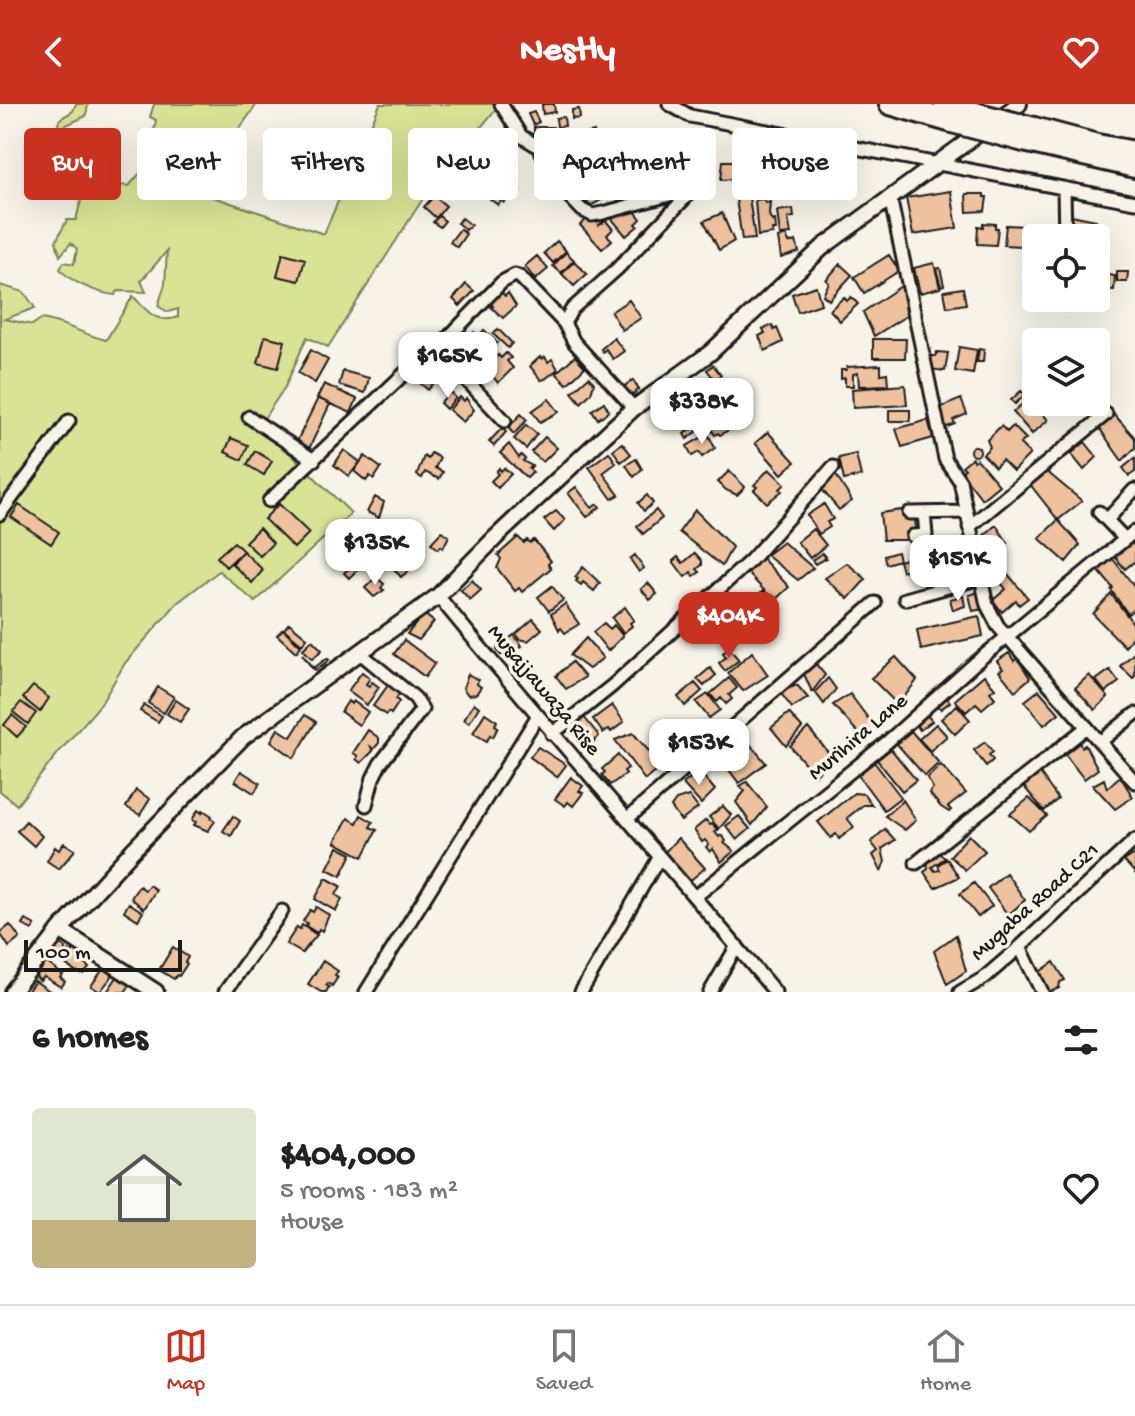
<!DOCTYPE html>
<html lang="en">
<head>
<meta charset="utf-8">
<style>
	:root { --surface:#fff; --page:#f2f2f2; --text:#222; --muted:#767676; --line:#e0e0e0; --accent:#c8321e }
	body { margin:0; font-family:"Gochi Hand",sans-serif; background:var(--page); color:var(--text); height:100vh; display:flex; flex-direction:column; font-size:30px; white-space:nowrap }
	* { box-sizing:border-box; margin:0 }
	p { font-size:26px; color:var(--muted) }
	.icon { flex:none; width:44px; height:44px; fill:none; stroke:currentColor; stroke-width:2; stroke-linecap:round; stroke-linejoin:round }
	.map { position:relative; height:888px; overflow:hidden }
	.sheet { display:flex; flex-direction:column; background:var(--surface); flex:1 }
	.sheet>* { flex:none }
	.banner { position:absolute; left:24px; top:24px; width:1088px; height:72px; display:flex; gap:16px }
	.controls { position:absolute; left:1022px; top:120px; display:grid; gap:16px }
	.controls a { display:grid; place-items:center; width:88px; height:88px; border-radius:8px; background:var(--surface); box-shadow:0 8px 32px #0002; font-size:40px }
	.scale { position:absolute; left:24px; bottom:20px; width:158px; box-sizing:border-box; padding-left:8px; border:4px solid #1c1c1c; border-top:0; font-size:22px; line-height:28px; white-space:nowrap; color:#1c1c1c; -webkit-text-stroke:6px #f7f3e8; paint-order:stroke }
	.price { position:absolute; translate:-50% -68px; padding:0 18px; border-radius:16px; background:#fff; color:#222; font-size:26px; line-height:52px; filter:drop-shadow(0 2px 4px #0008) }
	.price::after { content:''; position:absolute; left:50%; top:48px; width:24px; height:18px; margin-left:-12px; background:inherit; clip-path:polygon(0 0,100% 0,50% 100%) }
	.price.active { background:var(--accent); color:#fff }
	ul { padding:0; list-style:none }
	li { display:flex; align-items:center; gap:24px; height:200px; padding:0 32px }
	li+li { border-top:2px solid var(--line) }
	li span { display:grid; place-items:center; flex:none; width:224px; height:160px; border-radius:8px; color:#555 }
	li>.icon { margin-inline-start:auto }
	span .icon { width:96px; height:96px; fill:#fffc; stroke-width:1 }
	li b { font-size:34px }
	h2 { display:flex; justify-content:space-between; align-items:center; height:96px; padding:0 32px; font-size:34px }
	.chip { padding:0 28px; border-radius:8px; background:var(--surface); box-shadow:0 8px 32px #0002; font-size:28px; line-height:72px }
	.chip.active { background:var(--accent); color:#fff }
	header { display:flex; justify-content:space-between; align-items:center; height:104px; padding:0 32px; background:var(--accent); color:#fff; font-size:36px; font-weight:800 }
	.tab-bar { display:flex; justify-content:space-around; align-items:center; height:112px; border-top:2px solid var(--line); background:var(--surface); font-size:22px; color:var(--muted) }
	.tab-bar a { display:grid; justify-items:center; gap:4px }
	.tab-bar .active { color:var(--accent) }
	.map>svg:first-child { display:block }
</style>
</head>
<body>
<header><svg class="icon" aria-label="back" viewBox="0 0 24 24"><path d="M15 5l-7 7 7 7"/></svg>Nestly<svg class="icon" aria-label="heart" viewBox="0 0 24 24"><path d="M12 20l-8-8c-3-5 5-10 8-4 3-6 11-1 8 4z"/></svg></header>
<div class="map">
<svg width="1135" height="888" viewBox="0 0 1135 888">
	<rect width="100%" height="100%" fill="#f7f3e8"/>
	<filter id="ink" filterUnits="userSpaceOnUse"><feTurbulence type="fractalNoise" baseFrequency=".0125" numOctaves="2"/><feDisplacementMap in="SourceGraphic" scale="16" xChannelSelector="R" yChannelSelector="G"/><feConvolveMatrix kernelMatrix="1 2 1 2 8 2 1 2 1" color-interpolation-filters="sRGB"/></filter>
	<g filter="url(#ink)">
		<path fill="#d8e396" stroke="#7a8059" stroke-width="2" d="M76,0h12l-2,12 -26,12 -2,-4 2,-5 13,-8z
			M154,0h103l-62,87 129,43 56,-130h120l-76,93 -96,150 -21,-10 -22,50 -25,37 91,89 -96,89 -36,-31 -42,32 -52,60 -24,41 -42,48 -42,53 -17,-14v-506l24,7 11,16 -30,11 27,6 9,-6c26,4 40,15 65,21l27,-44c14,15 23,29 45,21v-8l-10,3 -10,-6 7,-22 2,-33 -26,30 5,11 -28,-1 -3,4c-18,-2 -45,-13 -55,-26l4,-7 10,2 3,-15 -6,-6 -11,13 -4,-15 11,-21h9l6,-24 12,-9 8,7 11,-2 7,-7 9,1 18,-21 9,-45 -6,-3z"/>
		<path fill="#efc29f" stroke="#1c1c1c" stroke-width="2" d="M542,0h12l1,8 -12,2z
			M579,5l1,9 -8,1v-9z
			M534,8l5,10 -6,3 -5,-11z
			M564,13l1,9 -8,1 -1,-9z
			M534,23h19l1,7 -20,1z
			M574,28l2,16 -10,2 -2,-17z
			M594,28l2,9 -17,4 -2,-9z
			M767,31l1,9h-4l1,4 -14,2 -2,-13z
			M687,43l8,21 -19,8 -6,-22z
			M775,53l27,1v15l-28,-1z
			M582,56l3,7 -20,10 -4,-7z
			M723,57h13l-2,18 -13,1z
			M765,60v15l-25,1v-15z
			M606,66l5,10 -6,3 4,13 -19,10 -14,-20z
			M579,71l3,5 -11,7 -4,-5z
			M507,75l13,12 -7,8 -3,-2 -6,6 -3,-2 -3,4 -8,-6z
			M951,87l6,37 -44,7 -7,-37z
			M966,90h18v3h3l-2,14 -18,1z
			M434,92l12,10 -10,12 -12,-11z
			M749,93l6,42 -13,1 -6,-41z
			M764,95l1,4 5,-1 -1,13 3,6 3,-1 1,10h-4l1,4 -15,2 -3,-36z
			M630,101l11,14 -5,5 2,2 -12,10 -14,-17z
			M793,105l1,8 -6,1 3,16 -11,1 -3,-24z
			M597,106l9,9 -8,7 8,-5 7,8 -6,6 5,5 -10,9 -22,-24z
			M722,109l12,28 -15,9 -15,-29z
			M1071,111l25,5 -3,17 -26,-5z
			M439,112l6,5 -5,6 -7,-5z
			M462,114l9,7 -5,5 -9,-7z
			M983,119l12,1v4h3l-2,17 -19,-1 1,-18 5,1z
			M1006,121l18,1 -2,20 -18,-1z
			M460,125l6,5 -9,13 -7,-5z
			M1035,127l23,1v6h-23z
			M786,131l3,8 7,-2 3,11 -18,6 -3,-20z
			M557,137l9,10 -13,12 -9,-10z
			M1033,138l3,1v18l-6,-1z
			M566,148l8,8 -13,13 -8,-7z
			M283,149l22,6 -6,22 -22,-5z
			M889,151l10,16 -35,22 -10,-16z
			M537,152l11,13 -13,11 -10,-14z
			M574,157l13,13 -13,12 -12,-12z
			M1032,157l4,1v13l-7,-1z
			M934,159l6,25 -20,5 -6,-25z
			M840,160l12,11 -23,25 -6,-5 6,-12 -3,-3z
			M940,164l4,17 -3,1 -5,-17z
			M1117,168h11l-1,10h-10z
			M1101,170l14,2 -1,14 -14,-1z
			M466,180l8,7 -14,15 -7,-7z
			M904,180l2,32 -32,20 -11,-24z
			M816,182l5,18 -23,8 -6,-18z
			M963,184l3,16 -19,3 -3,-16z
			M501,188l4,4 3,-3 8,13 -13,12 -12,-11 2,-1 -3,-3z
			M844,193l3,4 4,-4 7,7 -18,17 -10,-11z
			M629,196l12,18 -19,12 -11,-18z
			M772,221l2,5 3,-2 6,14 -18,9 -6,-15 6,-3 -2,-4z
			M498,225l14,14 -4,5 -15,-14z
			M484,226l13,13 -4,5 -13,-13z
			M474,228l13,12 -13,19 -17,-15z
			M265,232l20,5 -7,27 -20,-5z
			M614,234l10,13 -11,8 -7,-10 -3,3 -2,-3z
			M873,235h33l-1,19h-32z
			M959,243l18,3 -4,24 -18,-3z
			M979,245l5,1 -1,12h-6z
			M311,246l17,10 -13,23 -17,-10z
			M937,248l11,1 -3,18 -16,-2 2,-13h5z
			M506,249l5,5 -4,3 6,7 -15,15 -12,-16 12,-12 3,3z
			M575,252l10,11 -18,17 -11,-11z
			M540,253l2,2 3,-2 3,5 4,-3 6,10 -13,10 -4,1 -11,-14z
			M713,261l8,10 -6,5 -8,-10z
			M881,261v9l6,-1 1,12 -29,1 -1,-13 -5,1v12h-8v-8l-4,1v-9h5l1,-3z
			M433,263l8,7 -13,16 -8,-7z
			M343,267l26,7 -4,15 -26,-8z
			M589,273l5,6 -3,10 -10,10 -9,-11z
			M722,275l10,14 -16,12 -3,-5 11,-8 -7,-10z
			M633,276l6,9 -10,8 -7,-9z
			M324,280l33,15 -6,14 -34,-15z
			M905,281l2,20 -54,3 -1,-19z
			M1021,287l4,4 -10,9 -4,-4z
			M450,288l6,6 -10,11 -6,-6z
			M733,291l5,7 -17,13 -5,-8z
			M460,293l4,4 2,-3 8,12 -11,12 -14,-12z
			M318,294l12,6 -21,45 -13,-6z
			M1029,294l19,22 -16,14 -19,-22z
			M549,295l10,13 -19,10 -8,-11z
			M961,295l6,15 -14,6 2,4 -10,4 -8,-19z
			M604,298l5,9 -11,8 -6,-9z
			M1062,298h25l-10,9 -3,-4 -4,4z
			M739,300l9,12 -3,4 2,3 -7,6 -5,-6 -4,4 -6,-8 4,-3 -2,-3z
			M715,305l15,20 -10,6 -2,-2 -3,2 -8,-12 4,-3 -4,-5z
			M889,306h21v11h-21z
			M1112,308l23,26v10l-13,13 -24,-35z
			M686,309l5,12 -5,5 -7,-14z
			M521,310l6,6 -13,14 -6,-6z
			M928,316l5,18 -31,9 -6,-18z
			M526,321l11,9 -11,15 -12,-10z
			M695,322l3,5 -11,8 -3,-5z
			M1001,322l6,6 6,-6 13,13 -6,5 10,10 -17,17 -11,-11 -7,7 -12,-13 7,-7 -3,-7z
			M502,324l4,4 -12,14 -5,-4z
			M768,328l27,30 -13,12 -27,-31z
			M708,330l7,14 -13,9 -3,-5 -7,4 -5,-10z
			M545,333l12,11 -14,14 -12,-10z
			M231,334l17,7 -6,15 -17,-8z
			M1085,338l12,15 -13,13 -13,-16z
			M622,339l9,11 -10,8 -8,-12z
			M509,340l10,14 2,-3 4,4 -2,2 9,5 -3,3 4,3 -6,6 -27,-25z
			M970 347a5 5 0 1 1 10 0a5 5 0 1 1-10 0Z
			M344,346l16,12 -11,14 -15,-11z
			M255,347l17,10 -8,14 -17,-10z
			M609,348l7,11 -13,10 16,22 -7,4 -23,-32z
			M431,349l9,5 -5,10 8,4 -4,7 -14,-7 -3,6 -5,-3 7,-19 4,3z
			M856,350l5,22 -17,4 -5,-22z
			M365,352l16,12 -7,11 -4,-3 -4,5 -12,-10z
			M972,354l2,3 3,-2 22,26 -17,14 -21,-27 4,-3 -3,-3z
			M1135,354v14l-6,4 -6,-8z
			M636,355l6,10 -8,8 -8,-12z
			M499,364l2,3 3,-3 7,6 -13,14 -7,-7 7,-7 -2,-2z
			M769,365l16,15 -5,5 2,2 -15,12 -13,-13 3,-3 -3,-2z
			M729,367l16,16 -8,8 -11,-5 -8,-8z
			M1046,367l36,30 -24,19 -29,-37z
			M835,370l17,27 -13,9 -20,-24z
			M576,383l16,21 5,-4 3,3 -13,10 -19,-24z
			M647,391l6,8 -9,8 -6,-8z
			M375,393l9,5 -5,16 -12,-6z
			M279,400l30,29 -15,15 -30,-29z
			M824,400l9,15 -6,3 3,5 -11,7 -12,-19z
			M19,401l40,27 -8,12 -40,-27z
			M656,406l6,8 -19,16 -6,-8z
			M695,406l37,37 -10,19 -43,-34z
			M902,406l1,7 12,-1 1,16 -11,1 1,7h-23l-3,-27z
			M556,407l9,9 -11,11 -10,-11z
			M1058,416l22,25 -14,17 -27,-24z
			M996,421l12,18 -13,9h-10l-6,-10 2,-4z
			M259,424l14,15 -13,13 -15,-14z
			M813,425l13,16 -16,13 -13,-16z
			M442,427l7,5 -6,12 -2,-2 -3,3 -7,-6z
			M518,433l6,6 3,-3 3,3 4,-3 17,21 -3,3 3,4 -29,24 -3,-4 -4,3 -18,-23 4,-9 -3,-4z
			M234,438l9,9 -17,16 -9,-10z
			M783,438l30,26 -15,12 -32,-25z
			M1132,439l3,4v14l-10,8 -10,-12z
			M373,441l4,5 -28,28 -5,-5z
			M243,447l20,19 -11,13 -20,-19z
			M897,448l2,8 -13,4 -2,-8z
			M695,449l7,8v4l-5,4 3,3 -6,4 -3,-4 -6,5 -12,-16 5,-4 5,6z
			M822,449l4,5 -11,6 -3,-4z
			M635,451l9,13 -5,4 -9,-13z
			M760,452l29,31 -15,14 -29,-31z
			M916,452l3,10 -17,5 -3,-10z
			M1112,454l23,29v21l-7,6 -17,-24 2,-2 -15,-18z
			M378,456l3,3 -9,11 -4,-3z
			M400,457l8,10 -7,6 -9,-10z
			M847,459l19,16 -18,20 -23,-21z
			M583,463l17,16 -6,8 -11,-9 -2,3 -5,-4 2,-2 -3,-2z
			M1006,468l22,26 -9,7 -3,-5 -14,12 -9,-12 13,-11 -8,-10z
			M376,473l8,7 -3,4 3,2 -10,7 -9,-9z
			M472,476l9,10 -11,10 -9,-10z
			M648,479l9,11 -7,6 -9,-11z
			M552,482l11,14 -14,11 -11,-14z
			M763,487l13,16 -18,14 -13,-16 10,-10 2,2z
			M979,488l4,17 -10,2 -4,-16z
			M1111,490l24,32v6l-10,15 -32,-33z
			M963,492l2,10 -12,4 -3,-11z
			M735,497l17,21 -14,12 -13,-16 4,-3 -4,-6z
			M565,500l14,20 -14,9 -4,-5 -2,2 -8,-16z
			M625,503l9,13 -4,3 2,3 -9,7 -11,-15z
			M709,505l13,15 -7,6 -11,-13z
			M424,510l10,8 -15,18 -12,-6z
			M979,512l4,20 -62,14 -4,-20z
			M533,515l9,10 -14,12 -8,-2 -4,-5z
			M289,519l18,15 -5,6 -18,-15z
			M604,519l6,6 4,-4 9,11 -15,15 -15,-19z
			M722,522l11,15 -9,4 -8,-12z
			M283,525l18,17 -5,6 -19,-17z
			M514,531l8,11 -14,10 -7,-1 -4,-5 1,-3z
			M586,534l17,20 -14,11 -19,-14z
			M312,536l10,10 -10,9 -9,-10z
			M404,536l31,23 -10,14 -31,-23z
			M729,544l10,12 -14,11 -6,-8 7,-6 -3,-4z
			M752,548l16,23 -25,16 -15,-18z
			M1135,548v24l-2,2 -13,-12z
			M1009,549l5,8 3,-3 13,20 -15,13 -16,-20 4,-2 -6,-8z
			M302,550l12,14 13,-10 2,2 -13,10 -4,-2z
			M896,553l21,23 -19,25 -27,-27z
			M572,558l13,15 -19,12 -10,-13z
			M815,559l10,12 -13,17 -8,-18z
			M710,564l6,7 -12,11 -7,-7z
			M1110,566l9,12 -14,10 -9,-12z
			M362,568l8,6 -4,6 3,2 3,-4 7,5 -12,18 -19,-14z
			M468,570l10,6 -1,4 4,3 -5,7 -8,1 -5,-7z
			M984,571l11,13 -5,4 5,6 -13,11 -6,-6 -10,9 -11,-12z
			M1089,571l19,22 -13,13 -20,-22z
			M729,574l8,10 -8,7 3,4 -6,5 -5,-6 -4,4 -7,-8z
			M828,574l8,11 -12,15 -9,-12z
			M695,579l7,8 -17,15 -7,-9z
			M389,580l11,9 -4,6 3,3 -8,12 -3,-2 -2,3 -13,-9z
			M797,581l11,13 -16,10 -12,-16z
			M33,582l16,12 -9,14 -17,-14z
			M158,583l16,10 -10,16 -16,-10z
			M1039,586l20,23 -15,12 -19,-24z
			M708,590l12,16 -11,8 -13,-16z
			M850,590l26,35 -13,9 -30,-33z
			M945,591l5,7 -9,7 -5,-6z
			M176,596l13,9 -9,13 -13,-8z
			M348,597l3,3 2,-3 15,11 -9,13 -18,-13z
			M21,598l15,11 -8,11 -15,-12z
			M474,599l5,4 -10,16 -5,-4z
			M144,601l18,11 -4,6 -18,-11z
			M612,601l12,17 -13,10 -2,-3 -6,4 -10,-14z
			M957,601l13,15 -15,14 -14,-15z
			M485,609l12,8 -2,4 3,2 -5,10 -3,-2 -3,6 -14,-8z
			M789,609l13,15 -16,18 -15,-18z
			M926,610l6,7 -12,9 -5,-7z
			M12,611l14,12 -9,10 -13,-12z
			M305,611l11,7 -22,36 -23,-17 7,-12 13,8z
			M584,613l15,19 -10,12 -18,-22 4,-6z
			M936,620l11,12 -17,15 -11,-12z
			M808,624l25,30 -18,17 -25,-29z
			M737,625l29,34 -27,20 -26,-34z
			M368,626l11,8v5l-5,6 -3,-2 2,4 -12,12 -5,-4 2,-3 -5,-3z
			M911,627l28,32 -14,13 -28,-32z
			M633,629l29,33 -17,14 -30,-40z
			M1076,635l6,8 3,-2 13,24 -14,10 -23,-30z
			M985,638l8,10 -4,3 4,5 -7,6 -12,-16z
			M538,643l28,18 -9,12 -27,-20z
			M891,645l25,31 -14,11 -25,-31z
			M618,651l10,13 -4,3 2,3 -16,11 -8,-10 3,-3 -3,-3z
			M874,658l27,35 -17,13 -26,-35z
			M941,661l25,28 -18,14 3,3 -2,2 -8,-5 -12,-14 4,-5 -6,-10z
			M1036,664l22,31 -14,12 -23,-28z
			M241,667l19,12 -6,10 -19,-12z
			M699,667l16,19 -14,14 -18,-20z
			M1120,672l13,21 -18,12 -22,-24 11,-6 3,9z
			M571,673l12,9 -4,5 4,2 -10,13 -5,-4 -3,4 -10,-7z
			M747,678l20,25 -15,18 -16,-23 9,-11 -5,-5z
			M136,686l14,9 -10,16 -14,-8z
			M854,689l10,1 8,11h-9l-16,13 7,9 -15,12 -3,-5 -5,4 -13,-16z
			M689,692l9,12 -17,13 -10,-14 5,-7z
			M1029,694l18,18 -18,15 -19,-17z
			M903,696l13,20 -11,10 -20,-14z
			M723,702l8,9 -12,14 -10,-12z
			M198,706l4,3 1,-3 9,6 -1,2 4,3 -7,10 -14,-6 2,-3 -4,-2z
			M361,711l12,7 -3,5 7,3 -14,27 -28,-15 13,-24 9,5z
			M233,712l7,5 -9,15 -8,-5z
			M739,712l11,13 -13,11 -11,-14z
			M706,716l4,5 2,-1 6,6 -3,2 4,5 2,-2 5,6 -2,2 10,8 -13,11 -8,-13 -3,3 -4,-5 3,-2 -4,-5 -3,2 -8,-12z
			M26,717l16,15 -8,10 -17,-15z
			M885,725l10,11 -13,9 3,13 -4,9 -8,-16 5,-4 -7,-9z
			M969,731l16,16 -20,19 -15,-14z
			M678,734l27,30 -20,17 -26,-27z
			M64,739l11,7 -16,19 -12,-8 8,-14 4,3z
			M338,743l14,7 -11,22 -14,-7z
			M937,747l8,7 -13,9 3,4 5,-1 -2,-5 9,-6 12,18 -24,11 -11,-16 4,-3 -1,-11z
			M1135,750v19l-11,-12z
			M1006,769l19,27 -17,15 -20,-27z
			M326,774l15,8 -5,9 6,4 -6,12 -21,-12z
			M974,779l18,23 -14,11 -18,-23z
			M149,781l7,5 -12,19 -13,-11 8,-12 6,4z
			M129,799l14,9 -5,8 -14,-9z
			M316,803l13,8 -7,16 -3,-2 -2,4 -11,-7 1,-3 -4,-2 7,-11 3,2z
			M26,816l9,5 -3,5 -9,-5z
			M10,821l10,13 -11,9 -9,-14z
			M302,821l15,10 -15,18 -16,-9 11,-17 3,2z
			M956,831l10,36 -19,13 -13,-33z
			M58,838l8,6 -10,13 -7,-6z
			M173,843l15,10 -3,5 2,2 -8,12 -2,-1 -3,4 -15,-9z
			M74,845l12,9 -3,3 6,7 -5,6 -9,-2 -14,-12 8,-10 3,2z
			M323,857l15,10 -3,4 3,2 -6,9 -4,-3 -2,2 3,2 -3,5h-5l-13,-8z
			M46,858l17,13 -3,3 5,4 -4,5 -17,-10 -4,4 -4,-4z
			M1054,858l11,18 -5,2 -1,6 -9,4 -12,-19z
			M106,861l9,7 -15,20 -9,-6z
			M117,873l13,8 -5,7h-18z
			M35,877l16,11h-24z"/>
		<g fill="none" stroke-linecap="round" stroke-linejoin="round">
			<defs>
				<path id="minor" d="M501,0l20,32 18,11 22,41 21,22 10,5 11,-2 74,-20 9,4 -69,72 -45,40 -8,14
					M669,0l21,12 445,86
					M1064,85l1,49
					M890,93l55,262 15,22 27,124 11,21 137,156
					M437,245l68,72
					M249,313l65,43
					M269,397l153,-144 15,-8 65,-67 13,-7 5,2 44,46 10,19 60,66
					M1099,408l26,27
					M909,409l57,-1
					M0,410l69,-93
					M1107,416l27,-30
					M969,423l137,-113
					M913,432l13,-1 -2,-22
					M438,492c110,135 226,263 337,396
					M905,495l75,-21
					M360,549l55,45 7,11 -42,55 -7,14 -7,27
					M552,630l60,-48 139,-126 82,-93
					M1101,637l34,-27
					M627,715l248,-216
					M916,759l171,-136
					M696,792l190,-153 88,-79 161,-133
					M1020,843l22,45
					M225,888l57,-81
					M366,888l171,-275
					M581,888l78,-134
					M710,888l27,-46
					M960,888l24,-14 36,-31 115,-107"/>
				<path id="tertiary" d="M60,826l96,62
					M12,888l48,-62 73,-80 110,-113 195,-141 58,-59 138,-129 76,-55 113,-106 196,-143"/>
				<path id="motorway" d="M890,0l62,18
					M945,0l18,6
					M1034,24l63,17 38,7
					M1024,37l111,26"/>
			</defs>
			<use href="#minor" stroke="#1c1c1c" stroke-width="17"/>
			<use href="#tertiary" stroke="#1c1c1c" stroke-width="20"/>
			<use href="#motorway" stroke="#1c1c1c" stroke-width="26"/>
			<use href="#minor" stroke="#f7f3e8" stroke-width="11"/>
			<use href="#tertiary" stroke="#f7f3e8" stroke-width="14"/>
			<use href="#motorway" stroke="#f7f3e8" stroke-width="20"/>
			<defs>
				<path id="motorway-bridge" d="M963,6l71,18
					M952,18l72,19"/>
			</defs>
			<use href="#motorway-bridge" stroke="#1c1c1c" stroke-width="26" stroke-linecap="butt"/>
			<use href="#motorway-bridge" stroke="#f7f3e8" stroke-width="20"/>
		</g>
	</g>
	<g text-anchor="middle" dominant-baseline="central" stroke-width="7" stroke-linejoin="round" paint-order="stroke">
		<g font-size="22" fill="#1c1c1c" stroke="#f7f3e8">
			<text transform="translate(543 587) rotate(50)">Musajjawaza Rise</text>
			<text transform="translate(859 634) rotate(-40)">Murihira Lane</text>
			<text transform="translate(1036 799) rotate(-42)">Mugaba Road C21</text>
		</g>
	</g>
</svg>
<div class="controls">
<a><svg class="icon" aria-label="locate" viewBox="0 0 24 24"><circle cx="12" cy="12" r="6"/><path d="M12 2v4M12 18v4M2 12h4M18 12h4"/></svg></a>
<a><svg class="icon" aria-label="layers" viewBox="0 0 24 24"><path d="M12 4l9 5-9 5-9-5zM3 14l9 5 9-5"/></svg></a>
</div>
<div class="scale">100 m</div>
<b class="price" style="left:448px;top:296px">$165K</b>
<b class="price" style="left:702px;top:342px">$338K</b>
<b class="price" style="left:375px;top:483px">$135K</b>
<b class="price" style="left:958px;top:499px">$151K</b>
<b class="price active" style="left:729px;top:556px">$404K</b>
<b class="price" style="left:699px;top:683px">$153K</b>
<div class="banner">
<a class="chip active">Buy</a>
<a class="chip">Rent</a>
<a class="chip">Filters</a>
<a class="chip">New</a>
<a class="chip">Apartment</a>
<a class="chip">House</a>
</div>
</div>
<section class="sheet">
<h2>6 homes<svg class="icon" aria-label="filters" viewBox="0 0 24 24"><path d="M4 7h16M4 17h16"/><circle cx="9" cy="7" r="2"/><circle cx="15" cy="17" r="2"/></svg></h2>
<ul>
<li><span style="background:linear-gradient(#dfe7d0 70%,#c2b280 0)"><svg class="icon" aria-label="home" viewBox="0 0 24 24"><path d="M3 11l9-7 9 7M6 9v11h12V9"/></svg></span><div><b>$404,000</b><p>5 rooms · 183 m²</p><p>House</p></div><svg class="icon" aria-label="heart" viewBox="0 0 24 24"><path d="M12 20l-8-8c-3-5 5-10 8-4 3-6 11-1 8 4z"/></svg></li>
</ul>
</section>
<nav class="tab-bar">
<a class="active"><svg class="icon" aria-label="map" viewBox="0 0 24 24"><path d="M3 6l6-2 6 2 6-2v14l-6 2-6-2-6 2zM9 4v14M15 6v14"/></svg>Map</a>
<a><svg class="icon" aria-label="saved" viewBox="0 0 24 24"><path d="M7 4h10v16l-5-4-5 4z"/></svg>Saved</a>
<a><svg class="icon" aria-label="home" viewBox="0 0 24 24"><path d="M3 11l9-7 9 7M6 9v11h12V9"/></svg>Home</a>
</nav>
</body>
</html>
